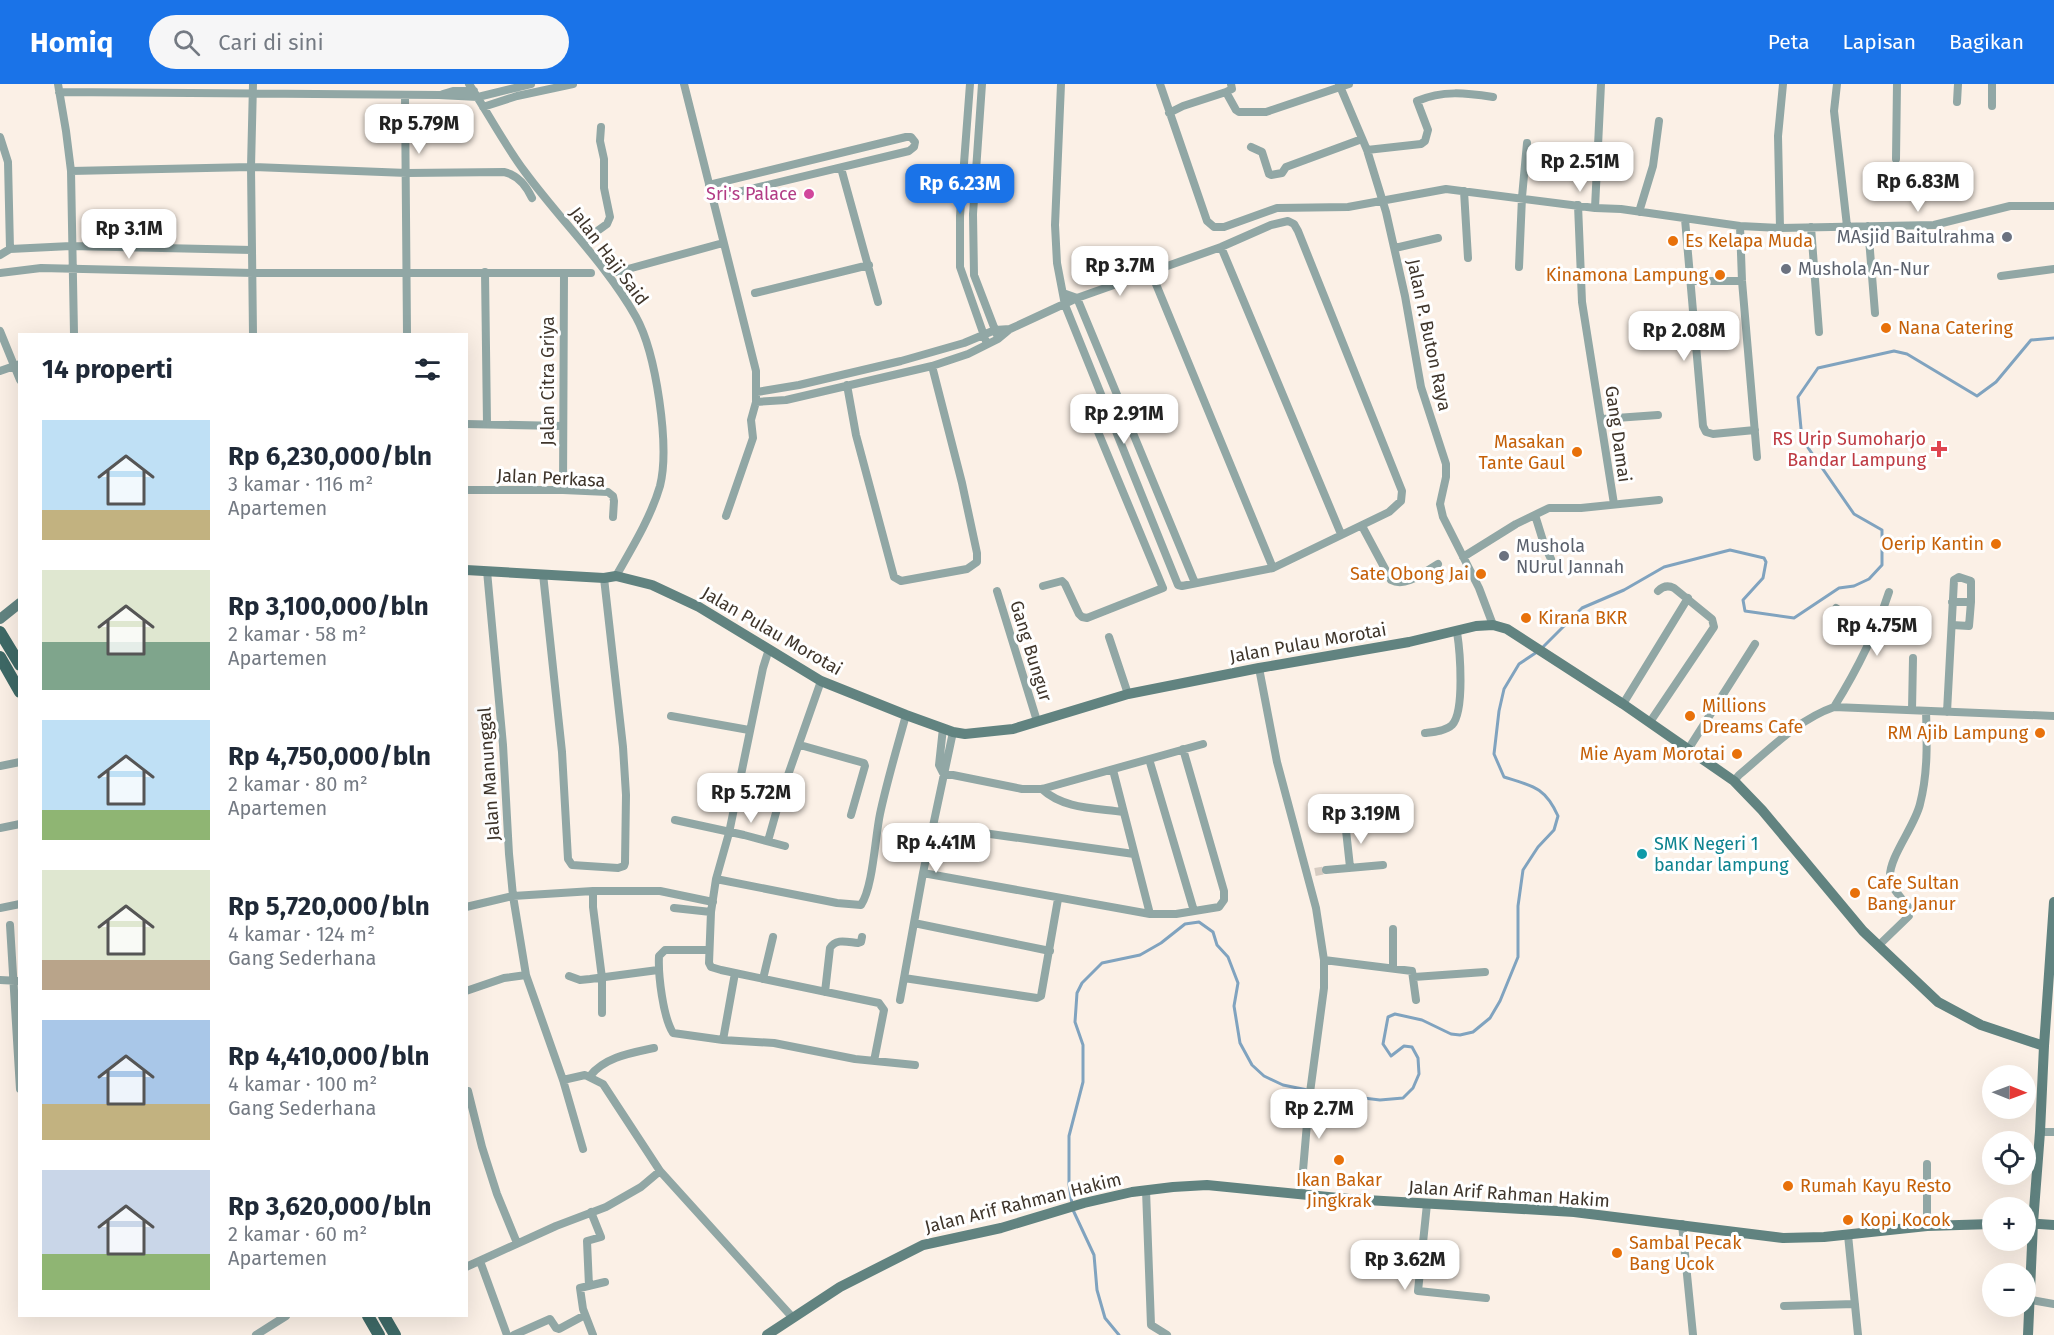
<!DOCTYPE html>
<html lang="id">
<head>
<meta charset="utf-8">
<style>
	:root { --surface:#fff; --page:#f6f6f7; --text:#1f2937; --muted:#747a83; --accent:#1a73e8 }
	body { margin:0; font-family:"Fira Sans",sans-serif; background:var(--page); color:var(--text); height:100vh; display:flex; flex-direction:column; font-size:22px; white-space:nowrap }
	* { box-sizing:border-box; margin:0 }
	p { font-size:20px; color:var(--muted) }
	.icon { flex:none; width:33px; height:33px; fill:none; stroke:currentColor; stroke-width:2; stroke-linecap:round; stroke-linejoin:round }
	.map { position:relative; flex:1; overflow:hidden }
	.side { position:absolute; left:18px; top:249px; width:450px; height:984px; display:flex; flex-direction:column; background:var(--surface); border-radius:0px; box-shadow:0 6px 24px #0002 }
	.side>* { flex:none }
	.needle { width:39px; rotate:91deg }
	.controls { position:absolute; left:1982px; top:981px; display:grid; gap:12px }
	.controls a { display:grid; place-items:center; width:54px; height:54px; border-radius:50%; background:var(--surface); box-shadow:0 6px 24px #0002; font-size:30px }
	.price { position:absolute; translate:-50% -51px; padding:0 14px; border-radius:12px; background:#fff; color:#222; font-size:20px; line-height:39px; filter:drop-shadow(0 2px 3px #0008) }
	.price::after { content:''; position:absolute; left:50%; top:36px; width:18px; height:14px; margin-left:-9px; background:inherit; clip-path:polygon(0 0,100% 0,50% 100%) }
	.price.on { background:var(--accent); color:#fff }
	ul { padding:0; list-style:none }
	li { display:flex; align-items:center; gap:18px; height:150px; padding:0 24px }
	li span { display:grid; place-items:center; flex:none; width:168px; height:120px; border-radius:0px; color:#555 }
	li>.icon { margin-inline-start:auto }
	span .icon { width:72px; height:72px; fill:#fffc; stroke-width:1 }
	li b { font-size:26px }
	h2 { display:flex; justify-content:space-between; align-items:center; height:72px; padding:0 24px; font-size:26px }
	header { display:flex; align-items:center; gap:36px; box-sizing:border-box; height:84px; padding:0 30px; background:var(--accent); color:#fff }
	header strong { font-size:28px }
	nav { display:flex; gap:33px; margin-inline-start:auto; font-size:21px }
	.search { width:420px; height:54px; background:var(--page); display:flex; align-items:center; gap:15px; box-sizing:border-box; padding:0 21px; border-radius:33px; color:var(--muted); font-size:22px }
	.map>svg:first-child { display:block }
</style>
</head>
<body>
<header>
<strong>Homiq</strong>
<div class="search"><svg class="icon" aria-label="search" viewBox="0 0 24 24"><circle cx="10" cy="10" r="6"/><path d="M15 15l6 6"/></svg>Cari di sini</div>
<nav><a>Peta</a><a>Lapisan</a><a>Bagikan</a></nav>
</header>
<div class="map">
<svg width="2054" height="1251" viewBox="0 0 2054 1251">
	<rect width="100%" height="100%" fill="#fbf0e6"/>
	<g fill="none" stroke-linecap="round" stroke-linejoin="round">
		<path stroke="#80a3bf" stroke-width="3" d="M1542,564l40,-40 42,-18 40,-23 66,-17 34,8 2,4 -3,16 -20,22 2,11 49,7 45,-30 15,-2 15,-7 13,-14v-35l-28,-16 -52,-75 -4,-42 20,-29 76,-17 13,3 70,42 19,-14 35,-42 23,-2
			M1072,1120l-3,-20v-48l14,-54v-37l-8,-23 2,-29 5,-10 20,-20 38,-8 21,-12 24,-19 14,-2 14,10 4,13 11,12 10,26 -4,23 6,37 12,22 12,11 19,9 39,8 58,7 23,-2 10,-10 6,-14 -1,-16 -6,-11 -8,-1 -13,10 -8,-12 5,-27 7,-3 27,6 29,14 9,1 13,-3 17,-14 10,-17 18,-44v-51l5,-36 15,-23 16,-17 4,-14c-13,-29 -25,-30 -54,-39l-10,-23 5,-43 5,-22 15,-25 18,-12
			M1073,1126l21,45 3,35 8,28 14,17"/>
		<path stroke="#d5cbc1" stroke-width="8" stroke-dasharray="8 4" stroke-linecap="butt" d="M1315,788l11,-2"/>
		<path stroke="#91a7a5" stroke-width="8" d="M58,0l8,47 5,40 3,163
			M469,0c19,29 35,60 56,88 36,49 81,92 111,145 20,36 34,129 24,169 -9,31 -28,62 -44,90
			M684,0l72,287v31l-5,18 2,18 -27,78
			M970,0l-10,132v51l27,77
			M982,0l-9,130 1,61 23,60
			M1160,0l47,137 7,6h10l53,-19 71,-1 98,-18 149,19 26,1 119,17 40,2 154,-3 76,-19h44
			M1339,0l28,66 19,62 19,84 16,91 25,77v13l-6,27 3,13 36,71 14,37
			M1837,0l-3,27 13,115
			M59,8l380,3 39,2 53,-13
			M1226,8l10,18 3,2h27l83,-28
			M443,10l10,-3h21
			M405,12l2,238
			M1957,18l1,-18
			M1992,22v-22
			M483,23l34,-11 56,-12
			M1169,29l14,-7 43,-14 6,-3 -1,-5
			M0,53l8,25 2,87
			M1251,63l11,5 7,22 2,1 11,-2 4,-6 76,-28
			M1367,66l54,-6 4,-3 3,-11 -11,-29c26,-11 49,-8 76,-4
			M1896,75l1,-75
			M841,84l37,134
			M71,87l180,-4 156,6 97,-1c14,3 22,13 28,26
			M709,101l197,-48h5l4,5 -1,5 -5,4 -196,47
			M1464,107l4,67
			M1578,121l4,97 32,202
			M1595,124l6,-124
			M1639,128l14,-46 6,-45
			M1685,135l18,207 3,6 7,2 42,-4
			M1740,142l2,55 15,176
			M1868,142l7,87
			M1811,143l8,105
			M1780,144l-2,-92 5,-52
			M582,158l25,-18 3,-7 -6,-29v-29l-4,-18 1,-14
			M1221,163l120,287
			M1395,164l43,-10
			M0,171l10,-6 61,-3 181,4
			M1519,183l3,-70 5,-54
			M485,188l2,152
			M617,188l106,-29
			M1151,188l122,296
			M0,189l41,-5 212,5h338
			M2001,192l53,-7
			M1690,197h52
			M755,209l114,-28
			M1063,209l14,5 118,285
			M0,247l20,49
			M253,250l-2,-167 2,-83
			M0,287l20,-7
			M847,301l9,50 38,142 7,4 66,-12 10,-7v-9l-15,-70 -30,-117
			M757,308l42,-7 102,-24 63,-18 31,-13 15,-1
			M756,318l30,-2 146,-34 36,-12 30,-15 12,-10 67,-31 144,-51 50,-22 17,-4 6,3 4,7 104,260 -1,10 -12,11 -116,56 -91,18 -4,-1 -113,-280 -8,-42 -2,-38 6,-141
			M1602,335l56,-4
			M466,340l96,2
			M466,406h97l45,2 5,4 1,5 -1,16
			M563,406l1,-217
			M1535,431l9,29 7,15
			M1362,442l29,54c15,8 33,-8 47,-16
			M1463,473l53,-33 33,-16h32l78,-8
			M487,487l16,174 6,109 4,42 13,79 37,105 20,69
			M543,490l19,178 6,107 4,6 46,3 6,-2 1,-3 1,-68 -3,-48 -19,-169
			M1043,502l19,-5 3,3 14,30 3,3 5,1 76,-30 -67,-161 16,-6
			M997,507l40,130
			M1952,518h19
			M1836,524l37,26
			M1109,553l19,57
			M769,565l-6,19 -34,165 -13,46 -5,33 -2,51 2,4 10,3 158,33 5,7 -10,51
			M1259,584l18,94 39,146 8,52v28l-15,112 -8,94
			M1623,620l65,-106
			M1834,623c23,-37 41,-72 55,-115
			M1912,626l1,-52
			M1947,628l7,-132 5,-3 12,4v21l-2,24 -17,-1
			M671,632l78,14
			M1650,638l64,-95 -2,-8 -38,-31c-6,-3 -11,-2 -16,3
			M943,644l-4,37 4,8 79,16h20l161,-45
			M1425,649c8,-1 21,-2 27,-8 13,-14 8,-74 5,-93
			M800,661l64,18 1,3 -14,49
			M1689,664l66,-104
			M1149,675l45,152
			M0,682l20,-4
			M1113,686l37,144
			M1734,697l5,-6c29,-24 58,-55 95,-68l220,9
			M1042,705c21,20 54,19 81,23
			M675,736l69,15 41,11
			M933,742l201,28
			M0,744l20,-4
			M768,757l13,-46 40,-114
			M1350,783l-5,-46 5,-3 20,-4
			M1326,786l57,-5
			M923,789l227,41h26l43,-7 5,-7v-9l-41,-142
			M716,795l121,24 24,2c12,-18 14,-67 19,-91 7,-33 17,-66 26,-99
			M593,807v16l9,71v35
			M466,823l47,-11 80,-5h67l53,11
			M0,824l20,-4
			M674,824l37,4
			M914,839l136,28
			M10,841l10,164
			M1393,845v39
			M1878,862l31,-30v-8c-6,-9 -19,-20 -19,-31 -1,-20 25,-51 30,-73 8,-31 7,-62 6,-93
			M709,866h-44l-6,6c-1,19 4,61 14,77l50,7 51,3 81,16 60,6
			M1324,876l88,11 4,29
			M569,892l11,4 10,-1 68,-9
			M1414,893l71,-5
			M904,894l133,20 4,-2 17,-97
			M763,895l10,-42
			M0,896l20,1
			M466,907l38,-13 22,-3
			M825,908l5,-44c6,-10 17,-6 28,-5l3,-1 1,-5
			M900,916l23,-127 30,-141
			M723,956l12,-67
			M590,992c15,-19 41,-23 64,-28
			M563,996l22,-5 18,9 57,87 133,147
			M468,1007l14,56 15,47 20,49
			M2040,1048h14
			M1927,1080v62
			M1146,1106l5,135 16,10
			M1427,1120l-9,87 68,7
			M1682,1140l11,111
			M1848,1151l10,100
			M480,1177l27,74
			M466,1183l90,-41 50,-19 35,-20 19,-16
			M589,1202l-2,-45 14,-4 -10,-25
			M2031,1216l23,4
			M1784,1222l71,-2
			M256,1251l30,-19
			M514,1251l36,-16 6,9 3,1 26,-14
			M593,1251l-10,-26 -3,-21 25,-6"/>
		<path stroke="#618380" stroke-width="10" d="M466,486l138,8 12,-2 36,9 47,22 122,74 85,34 47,17 12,2 48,-5 115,-35 131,-26 150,-26 67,-16 17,-1 14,4 116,75 111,77 28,29 101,121 75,71 43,23 63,21
			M0,535l20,-16
			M2025,1139l29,2
			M767,1251l73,-48 83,-42 78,-17 83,-25 48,-11 41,-5 34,-2 142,14 225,13 209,26 41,-1 103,-11 65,-2
			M2028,1251l5,-112 7,-91 4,-86 10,-144"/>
		<path stroke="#3e6966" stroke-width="12" d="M0,548l20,33
			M0,573l20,35
			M368,1232l11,19
			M384,1232l11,19"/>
	</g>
	<circle fill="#d1479c" stroke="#fff" stroke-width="2" cx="809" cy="110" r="6"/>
	<g fill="#6b7280" stroke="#fff" stroke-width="2">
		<circle cx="2007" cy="153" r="6"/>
		<circle cx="1786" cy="185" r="6"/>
		<circle cx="1504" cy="472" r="6"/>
	</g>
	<g fill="#e8710a" stroke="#fff" stroke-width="2">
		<circle cx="1673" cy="157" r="6"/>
		<circle cx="1720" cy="191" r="6"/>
		<circle cx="1886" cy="244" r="6"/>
		<circle cx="1577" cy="368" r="6"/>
		<circle cx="1996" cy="460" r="6"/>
		<circle cx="1481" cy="490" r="6"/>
		<circle cx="1526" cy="534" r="6"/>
		<circle cx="1690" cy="632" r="6"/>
		<circle cx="2040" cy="649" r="6"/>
		<circle cx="1737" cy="670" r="6"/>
		<circle cx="1855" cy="809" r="6"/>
		<circle cx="1339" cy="1076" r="6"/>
		<circle cx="1788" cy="1102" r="6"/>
		<circle cx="1848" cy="1136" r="6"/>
		<circle cx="1617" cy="1169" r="6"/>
	</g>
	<path fill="#e0444e" stroke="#fff" stroke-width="2" d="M1936 356h6v6h6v6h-6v6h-6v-6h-6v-6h6z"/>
	<circle fill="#0f9aa8" stroke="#fff" stroke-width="2" cx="1642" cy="770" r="6"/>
	<g text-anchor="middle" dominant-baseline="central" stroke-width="6" stroke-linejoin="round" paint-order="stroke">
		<g font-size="18" fill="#b23c85" stroke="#fff" text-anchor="end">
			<text x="797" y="110">Sri's Palace</text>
		</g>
		<g font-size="18" fill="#5b616d" stroke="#fff" text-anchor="start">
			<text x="1995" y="153" text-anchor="end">MAsjid Baitulrahma</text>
			<text x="1798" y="185">Mushola An-Nur</text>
			<text x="1516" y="462">Mushola<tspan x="1516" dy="21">NUrul Jannah</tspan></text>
		</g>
		<g font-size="18" fill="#c56008" stroke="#fff" text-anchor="start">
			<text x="1685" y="157">Es Kelapa Muda</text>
			<text x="1708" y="191" text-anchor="end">Kinamona Lampung</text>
			<text x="1898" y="244">Nana Catering</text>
			<text x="1565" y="358" text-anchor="end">Masakan<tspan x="1565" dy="21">Tante Gaul</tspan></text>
			<text x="1984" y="460" text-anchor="end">Oerip Kantin</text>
			<text x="1469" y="490" text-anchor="end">Sate Obong Jai</text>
			<text x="1538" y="534">Kirana BKR</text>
			<text x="1702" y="622">Millions<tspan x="1702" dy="21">Dreams Cafe</tspan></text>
			<text x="2028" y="649" text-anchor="end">RM Ajib Lampung</text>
			<text x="1725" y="670" text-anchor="end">Mie Ayam Morotai</text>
			<text x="1867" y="799">Cafe Sultan<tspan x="1867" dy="21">Bang Janur</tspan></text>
			<text x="1339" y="1096" text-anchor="middle">Ikan Bakar<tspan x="1339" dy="21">Jingkrak</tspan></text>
			<text x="1800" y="1102">Rumah Kayu Resto</text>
			<text x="1860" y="1136">Kopi Kocok</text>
			<text x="1629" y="1159">Sambal Pecak<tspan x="1629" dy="21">Bang Ucok</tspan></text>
		</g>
		<g font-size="18" fill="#3f352b" stroke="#fff">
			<text transform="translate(609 172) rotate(53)">Jalan Haji Said</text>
			<text transform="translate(1429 251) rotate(78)">Jalan P. Buton Raya</text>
			<text transform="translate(548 297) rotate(-90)">Jalan Citra Griya</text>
			<text transform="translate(1618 350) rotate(82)">Gang Damai</text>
			<text transform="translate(551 394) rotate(3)">Jalan Perkasa</text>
			<text transform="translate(772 547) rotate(30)">Jalan Pulau Morotai</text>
			<text transform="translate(1308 559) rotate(-10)">Jalan Pulau Morotai</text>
			<text transform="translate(1031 567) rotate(73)">Gang Bungur</text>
			<text transform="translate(489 690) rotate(-94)">Jalan Manunggal</text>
			<text transform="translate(1509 1110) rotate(4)">Jalan Arif Rahman Hakim</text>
			<text transform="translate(1023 1119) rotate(-14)">Jalan Arif Rahman Hakim</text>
		</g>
		<g font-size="18" fill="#be3a42" stroke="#fff" text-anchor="end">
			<text x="1926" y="355">RS Urip Sumoharjo<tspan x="1926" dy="21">Bandar Lampung</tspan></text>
		</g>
		<g font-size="18" fill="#0d838f" stroke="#fff" text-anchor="start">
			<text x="1654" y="760">SMK Negeri 1<tspan x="1654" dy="21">bandar lampung</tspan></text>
		</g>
	</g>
</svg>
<div class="controls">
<a><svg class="needle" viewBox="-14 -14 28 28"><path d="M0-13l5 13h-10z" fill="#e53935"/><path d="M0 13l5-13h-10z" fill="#747a83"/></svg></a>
<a><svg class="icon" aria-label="locate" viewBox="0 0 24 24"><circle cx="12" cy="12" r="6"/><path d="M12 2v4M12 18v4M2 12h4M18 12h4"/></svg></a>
<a>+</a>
<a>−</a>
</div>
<b class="price" style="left:419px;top:71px">Rp 5.79M</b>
<b class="price" style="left:1580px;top:109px">Rp 2.51M</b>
<b class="price" style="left:1918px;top:129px">Rp 6.83M</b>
<b class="price on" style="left:960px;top:131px">Rp 6.23M</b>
<b class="price" style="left:129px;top:176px">Rp 3.1M</b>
<b class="price" style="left:1120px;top:213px">Rp 3.7M</b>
<b class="price" style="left:1684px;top:278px">Rp 2.08M</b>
<b class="price" style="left:1124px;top:361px">Rp 2.91M</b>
<b class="price" style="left:1877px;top:573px">Rp 4.75M</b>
<b class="price" style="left:751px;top:740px">Rp 5.72M</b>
<b class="price" style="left:1361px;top:761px">Rp 3.19M</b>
<b class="price" style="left:936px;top:790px">Rp 4.41M</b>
<b class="price" style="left:1319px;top:1056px">Rp 2.7M</b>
<b class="price" style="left:1405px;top:1207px">Rp 3.62M</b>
<section class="side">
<h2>14 properti<svg class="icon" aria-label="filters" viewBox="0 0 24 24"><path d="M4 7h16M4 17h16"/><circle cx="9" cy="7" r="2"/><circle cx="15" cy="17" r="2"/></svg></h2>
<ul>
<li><span style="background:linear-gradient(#bfe0f5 75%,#c2b280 0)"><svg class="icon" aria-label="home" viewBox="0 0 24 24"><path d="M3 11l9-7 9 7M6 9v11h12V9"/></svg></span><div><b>Rp 6,230,000/bln</b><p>3 kamar · 116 m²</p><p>Apartemen</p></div></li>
<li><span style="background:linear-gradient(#dfe7d0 60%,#7fa58c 0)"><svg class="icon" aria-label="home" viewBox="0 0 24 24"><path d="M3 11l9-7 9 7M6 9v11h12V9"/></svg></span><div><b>Rp 3,100,000/bln</b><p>2 kamar · 58 m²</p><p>Apartemen</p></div></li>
<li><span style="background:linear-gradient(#bfe0f5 75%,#8fb573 0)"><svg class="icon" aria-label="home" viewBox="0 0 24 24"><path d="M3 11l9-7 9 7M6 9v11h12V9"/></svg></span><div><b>Rp 4,750,000/bln</b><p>2 kamar · 80 m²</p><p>Apartemen</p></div></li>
<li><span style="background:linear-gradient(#dfe7d0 75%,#b9a48a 0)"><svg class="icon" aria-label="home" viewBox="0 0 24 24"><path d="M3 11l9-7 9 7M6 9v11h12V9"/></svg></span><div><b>Rp 5,720,000/bln</b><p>4 kamar · 124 m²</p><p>Gang Sederhana</p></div></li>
<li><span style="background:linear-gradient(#a9c7e8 70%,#c2b280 0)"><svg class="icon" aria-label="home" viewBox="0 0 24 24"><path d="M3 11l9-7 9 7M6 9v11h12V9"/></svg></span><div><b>Rp 4,410,000/bln</b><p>4 kamar · 100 m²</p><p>Gang Sederhana</p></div></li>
<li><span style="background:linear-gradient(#c9d6e8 70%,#8fb573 0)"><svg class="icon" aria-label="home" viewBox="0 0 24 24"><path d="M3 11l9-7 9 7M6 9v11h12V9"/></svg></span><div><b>Rp 3,620,000/bln</b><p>2 kamar · 60 m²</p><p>Apartemen</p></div></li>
</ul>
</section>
</div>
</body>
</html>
